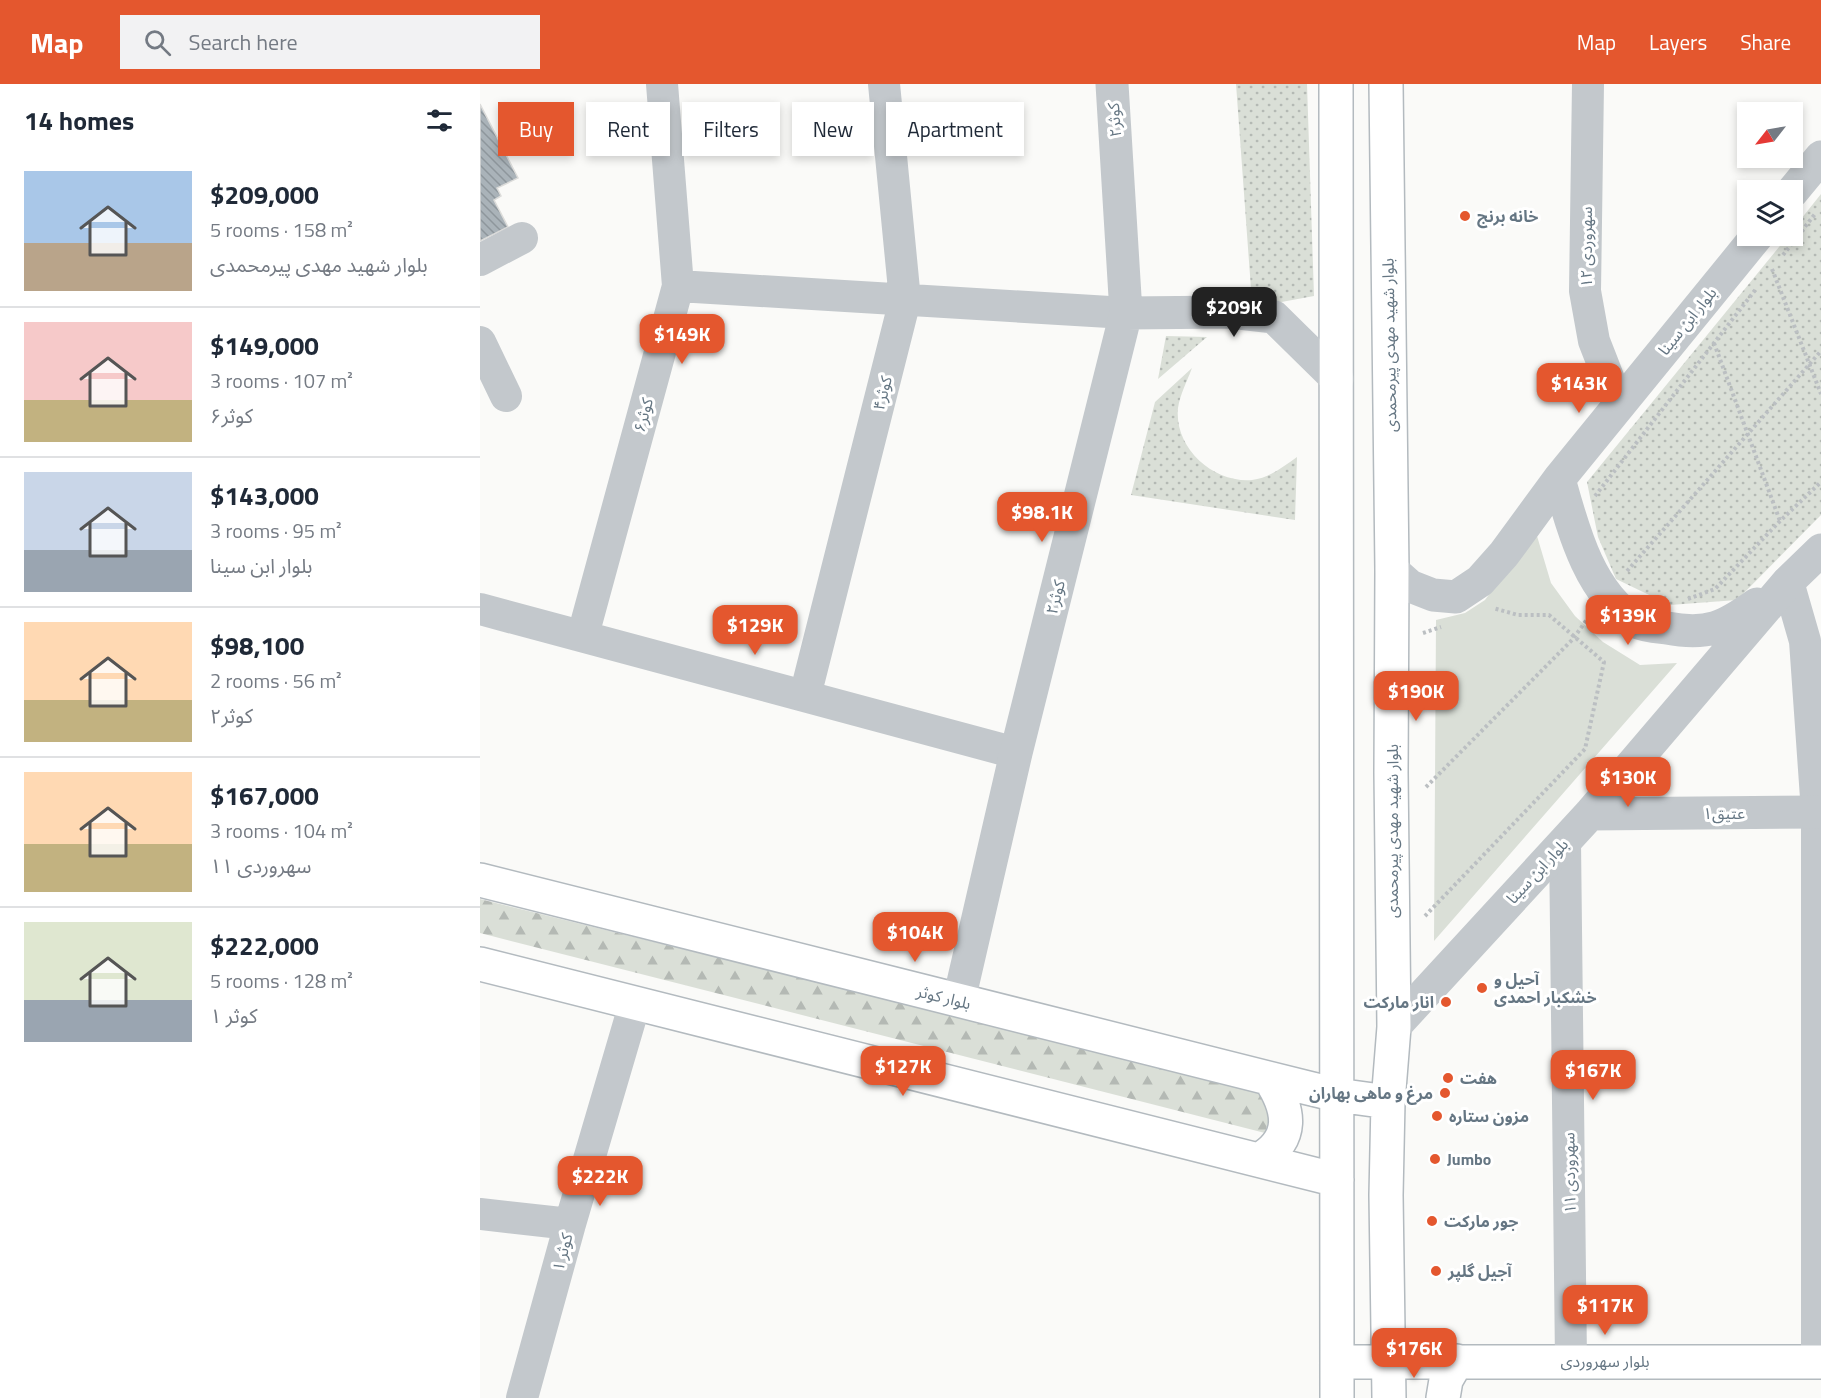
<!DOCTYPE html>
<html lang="en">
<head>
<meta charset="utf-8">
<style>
	:root { --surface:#fff; --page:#f2f2f3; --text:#1f2937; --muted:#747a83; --line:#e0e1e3; --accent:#e4572e }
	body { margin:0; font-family:"Titillium Web","Noto Sans Arabic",sans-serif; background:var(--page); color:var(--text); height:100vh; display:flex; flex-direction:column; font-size:22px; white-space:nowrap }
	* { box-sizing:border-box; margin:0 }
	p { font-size:20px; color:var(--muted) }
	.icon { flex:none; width:33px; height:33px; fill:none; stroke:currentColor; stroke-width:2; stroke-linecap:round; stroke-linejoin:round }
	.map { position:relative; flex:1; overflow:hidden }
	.drawer { display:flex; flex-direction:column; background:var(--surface); width:480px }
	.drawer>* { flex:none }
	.hud { position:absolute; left:18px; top:18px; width:570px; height:54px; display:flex; gap:12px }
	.needle { width:39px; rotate:239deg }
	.tools { position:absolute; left:1257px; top:18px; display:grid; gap:12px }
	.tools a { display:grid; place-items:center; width:66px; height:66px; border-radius:0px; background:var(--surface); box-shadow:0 3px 9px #0003; font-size:30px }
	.price { position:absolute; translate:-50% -51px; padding:0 14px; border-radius:12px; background:var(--accent); color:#fff; font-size:20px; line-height:39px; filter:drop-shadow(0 2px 3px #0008) }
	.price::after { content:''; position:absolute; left:50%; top:36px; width:18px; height:14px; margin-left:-9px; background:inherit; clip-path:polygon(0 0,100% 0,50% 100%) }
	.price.selected { background:#222; color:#fff }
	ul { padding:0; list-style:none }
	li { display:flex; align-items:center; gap:18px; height:150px; padding:0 24px }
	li+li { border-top:2px solid var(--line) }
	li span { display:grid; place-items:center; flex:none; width:168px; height:120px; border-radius:0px; color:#555 }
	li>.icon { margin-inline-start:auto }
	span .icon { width:72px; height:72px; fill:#fffc; stroke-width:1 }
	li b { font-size:26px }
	h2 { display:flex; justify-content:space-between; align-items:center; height:72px; padding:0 24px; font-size:26px }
	.tag { padding:0 21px; border-radius:0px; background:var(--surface); box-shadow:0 3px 9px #0003; font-size:21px; line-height:54px }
	.tag.selected { background:var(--accent); color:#fff }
	header { display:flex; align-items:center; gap:36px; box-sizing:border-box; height:84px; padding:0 30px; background:var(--accent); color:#fff }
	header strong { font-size:28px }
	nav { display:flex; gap:33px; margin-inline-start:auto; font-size:21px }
	.search { width:420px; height:54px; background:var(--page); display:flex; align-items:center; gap:15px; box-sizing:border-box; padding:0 21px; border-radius:0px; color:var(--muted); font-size:22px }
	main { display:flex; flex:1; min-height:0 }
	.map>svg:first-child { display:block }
</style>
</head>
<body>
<header>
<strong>Map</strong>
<div class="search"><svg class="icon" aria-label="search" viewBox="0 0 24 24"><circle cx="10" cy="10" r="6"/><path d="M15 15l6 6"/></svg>Search here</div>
<nav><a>Map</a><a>Layers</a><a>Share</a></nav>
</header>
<main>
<section class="drawer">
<h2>14 homes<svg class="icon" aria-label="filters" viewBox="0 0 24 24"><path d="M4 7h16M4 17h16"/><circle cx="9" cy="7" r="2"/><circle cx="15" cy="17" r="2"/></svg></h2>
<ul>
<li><span style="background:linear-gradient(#a9c7e8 60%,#b9a48a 0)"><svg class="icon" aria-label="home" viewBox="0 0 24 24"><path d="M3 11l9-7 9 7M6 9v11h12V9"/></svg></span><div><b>$209,000</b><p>5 rooms · 158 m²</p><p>بلوار شهید مهدی پیرمحمدی</p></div></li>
<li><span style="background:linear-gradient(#f6c9c9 65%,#c2b280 0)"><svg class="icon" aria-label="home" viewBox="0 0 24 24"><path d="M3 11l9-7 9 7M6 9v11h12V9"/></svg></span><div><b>$149,000</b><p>3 rooms · 107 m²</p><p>کوثر۶</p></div></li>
<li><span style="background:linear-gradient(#c9d6e8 65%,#9aa5b1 0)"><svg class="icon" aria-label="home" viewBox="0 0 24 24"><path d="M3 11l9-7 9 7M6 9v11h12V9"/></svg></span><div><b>$143,000</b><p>3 rooms · 95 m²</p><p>بلوار ابن سینا</p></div></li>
<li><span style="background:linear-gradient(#ffd9b3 65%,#c2b280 0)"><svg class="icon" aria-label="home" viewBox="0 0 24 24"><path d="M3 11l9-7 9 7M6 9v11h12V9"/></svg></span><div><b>$98,100</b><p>2 rooms · 56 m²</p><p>کوثر۲</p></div></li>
<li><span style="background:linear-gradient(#ffd9b3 60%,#c2b280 0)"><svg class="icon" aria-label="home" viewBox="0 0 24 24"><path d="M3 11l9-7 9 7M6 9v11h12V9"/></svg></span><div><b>$167,000</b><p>3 rooms · 104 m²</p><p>سهروردی ١١</p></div></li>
<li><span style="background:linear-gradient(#dfe7d0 65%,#9aa5b1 0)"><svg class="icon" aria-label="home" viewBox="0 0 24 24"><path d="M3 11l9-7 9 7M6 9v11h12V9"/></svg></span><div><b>$222,000</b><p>5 rooms · 128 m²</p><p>کوثر ۱</p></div></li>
</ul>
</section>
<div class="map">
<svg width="1341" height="1314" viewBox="0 0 1341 1314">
	<defs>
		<pattern id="grass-dots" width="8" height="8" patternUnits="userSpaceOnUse" patternTransform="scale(1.5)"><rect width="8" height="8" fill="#dadfd7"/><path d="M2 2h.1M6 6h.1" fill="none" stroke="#b4b9b4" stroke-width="1.8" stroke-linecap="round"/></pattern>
		<pattern id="forest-firs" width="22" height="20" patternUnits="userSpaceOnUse" patternTransform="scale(1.5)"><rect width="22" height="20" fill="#dadfd7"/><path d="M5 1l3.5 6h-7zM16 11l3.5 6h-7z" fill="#b4b9b4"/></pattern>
		<pattern id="building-back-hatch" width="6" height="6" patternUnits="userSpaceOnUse" patternTransform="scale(1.5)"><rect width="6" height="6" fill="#aab3b9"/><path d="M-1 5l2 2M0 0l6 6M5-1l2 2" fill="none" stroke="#8e969c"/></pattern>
	</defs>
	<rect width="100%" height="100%" fill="#fafaf8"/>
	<path fill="url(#grass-dots)" d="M756,0h71l7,212 -38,7 -25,-14z
		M1341,110v321l-84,85 -67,5 -54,-26 -18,-42 -11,-55 201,-246h4l1,-7z
		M686,252l41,1 -49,42z
		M712,284c-5,13 -12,27 -14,40 -4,40 35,75 74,72 17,-2 31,-13 45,-23l-2,63 -164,-25 24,-93z"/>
	<path fill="url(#forest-firs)" d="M0,815l786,194 5,19 -6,21 -785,-200z"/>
	<path fill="#dadfd7" d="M1057,452l14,47 24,33 28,26 37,23 37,-2 -243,278 2,-321 29,-7 20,-13 38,-52z"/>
	<path fill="url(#building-back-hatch)" stroke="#dcdcda" stroke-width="1.5" d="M0,20l38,74 -21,10 4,8 -7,4 14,27 -28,14z"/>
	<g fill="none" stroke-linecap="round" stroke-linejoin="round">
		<defs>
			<path id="secondary" d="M856,0l1,1314
				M906,0l6,486 -1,203 3,254 -6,75 -2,93 3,203
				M0,796l828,208 29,7 51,7
				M0,880l857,216
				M779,1076c36,-21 31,-50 11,-81
				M857,1278h484
				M963,1314l3,-18 11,-19"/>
		</defs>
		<use href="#secondary" stroke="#b3babf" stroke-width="36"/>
		<path stroke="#bbbfc2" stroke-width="4" stroke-dasharray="3 3" stroke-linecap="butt" d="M1303,171l32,-41
			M1292,185l49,125
			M1234,259l66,178
			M1115,412l161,-207
			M1147,487l194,-220
			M1208,515l27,-10 65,-68 41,-39
			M943,549l18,-6
			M946,703l147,-148 15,-21
			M945,832l160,-167 19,-87 -55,-47h-31l-25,-7"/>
		<path stroke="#c3c8cc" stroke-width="32" d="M1108,0l-3,207 9,50 25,64
			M0,176l42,-22
			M198,202l448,27
			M0,258l26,54
			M1308,498l17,59 12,171v550
			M0,525l536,144
			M103,551l95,-349 -16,-202
			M325,612l100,-396 -21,-216
			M1085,758l6,519
			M0,1130l90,10
			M42,1314l48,-174 65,-221"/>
		<path stroke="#c3c8cc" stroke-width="33" d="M1312,108l29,-35
			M646,229l104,-1 44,5 63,62
			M1079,395c14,50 30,114 77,143 8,4 22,5 31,6 41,8 58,-1 90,-24
			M912,486l18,16 23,9 23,2 24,-16 24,-27 55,-75 198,-243
			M1110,730l231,-2
			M479,916l57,-247 110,-440 -14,-229
			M914,943l196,-213 198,-232 33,-32"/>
		<use href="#secondary" stroke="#fff" stroke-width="33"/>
	</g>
	<g fill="#e4572e" stroke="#fff" stroke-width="2">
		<circle cx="985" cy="132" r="6"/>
		<circle cx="1002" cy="904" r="6"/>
		<circle cx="966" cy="918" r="6"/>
		<circle cx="968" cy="994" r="6"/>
		<circle cx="965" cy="1009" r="6"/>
		<circle cx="957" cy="1032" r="6"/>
		<circle cx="955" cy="1075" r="6"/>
		<circle cx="952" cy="1137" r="6"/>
		<circle cx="956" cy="1187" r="6"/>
	</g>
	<g text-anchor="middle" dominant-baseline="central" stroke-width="6" stroke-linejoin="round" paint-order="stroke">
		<g font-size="16" fill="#657683" stroke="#fff">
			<text transform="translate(634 36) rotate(-94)">کوثر۲</text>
			<text transform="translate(1106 163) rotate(-90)">سهروردی ۱۲</text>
			<text transform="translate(1207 237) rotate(-51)">بلوار ابن سینا</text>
			<text transform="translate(909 261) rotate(-91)">بلوار شهید مهدی پیرمحمدی</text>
			<text transform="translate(402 309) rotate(-76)">کوثر۴</text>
			<text transform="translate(163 331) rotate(-75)">کوثر۶</text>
			<text transform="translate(575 513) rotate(-76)">کوثر۲</text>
			<text x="1244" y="729">عتیق۱</text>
			<text transform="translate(912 747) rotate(-90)">بلوار شهید مهدی پیرمحمدی</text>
			<text transform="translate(1057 787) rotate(-47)">بلوار ابن سینا</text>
			<text transform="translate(464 913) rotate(14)">بلوار کوثر</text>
			<text transform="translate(1089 1089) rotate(-91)">سهروردی ١١</text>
			<text transform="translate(82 1168) rotate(-75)">کوثر ۱</text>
			<text x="1125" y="1277">بلوار سهروردی</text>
		</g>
		<g font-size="16" font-weight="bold" fill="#657683" stroke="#fff" text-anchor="start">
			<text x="997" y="132">خانه برنج</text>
			<text x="1014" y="895">آحیل و<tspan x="1014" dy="18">خشکبار احمدی</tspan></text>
			<text x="954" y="918" text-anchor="end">انار مارکت</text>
			<text x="980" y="994">هفت</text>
			<text x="953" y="1009" text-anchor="end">مرغ و ماهی بهاران</text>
			<text x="969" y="1032">مزون ستاره</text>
			<text x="967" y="1075">Jumbo</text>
			<text x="964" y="1137">جور مارکت</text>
			<text x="968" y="1187">آجیل گلپر</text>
		</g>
	</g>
</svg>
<div class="tools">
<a><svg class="needle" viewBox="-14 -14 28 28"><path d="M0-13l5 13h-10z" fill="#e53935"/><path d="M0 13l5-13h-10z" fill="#747a83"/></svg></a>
<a><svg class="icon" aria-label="layers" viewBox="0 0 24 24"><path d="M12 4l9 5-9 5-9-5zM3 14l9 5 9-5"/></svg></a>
</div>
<b class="price selected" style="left:754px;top:254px">$209K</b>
<b class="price" style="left:202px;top:281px">$149K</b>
<b class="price" style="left:1099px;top:330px">$143K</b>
<b class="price" style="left:562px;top:459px">$98.1K</b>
<b class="price" style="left:1148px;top:562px">$139K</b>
<b class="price" style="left:275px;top:572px">$129K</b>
<b class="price" style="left:936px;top:638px">$190K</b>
<b class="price" style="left:1148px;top:724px">$130K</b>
<b class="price" style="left:435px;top:879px">$104K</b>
<b class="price" style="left:423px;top:1013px">$127K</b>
<b class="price" style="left:1113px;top:1017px">$167K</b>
<b class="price" style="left:120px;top:1123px">$222K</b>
<b class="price" style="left:1125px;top:1252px">$117K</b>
<b class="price" style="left:934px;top:1295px">$176K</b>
<div class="hud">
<a class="tag selected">Buy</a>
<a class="tag">Rent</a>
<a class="tag">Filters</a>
<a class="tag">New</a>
<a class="tag">Apartment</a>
</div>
</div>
</main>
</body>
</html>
